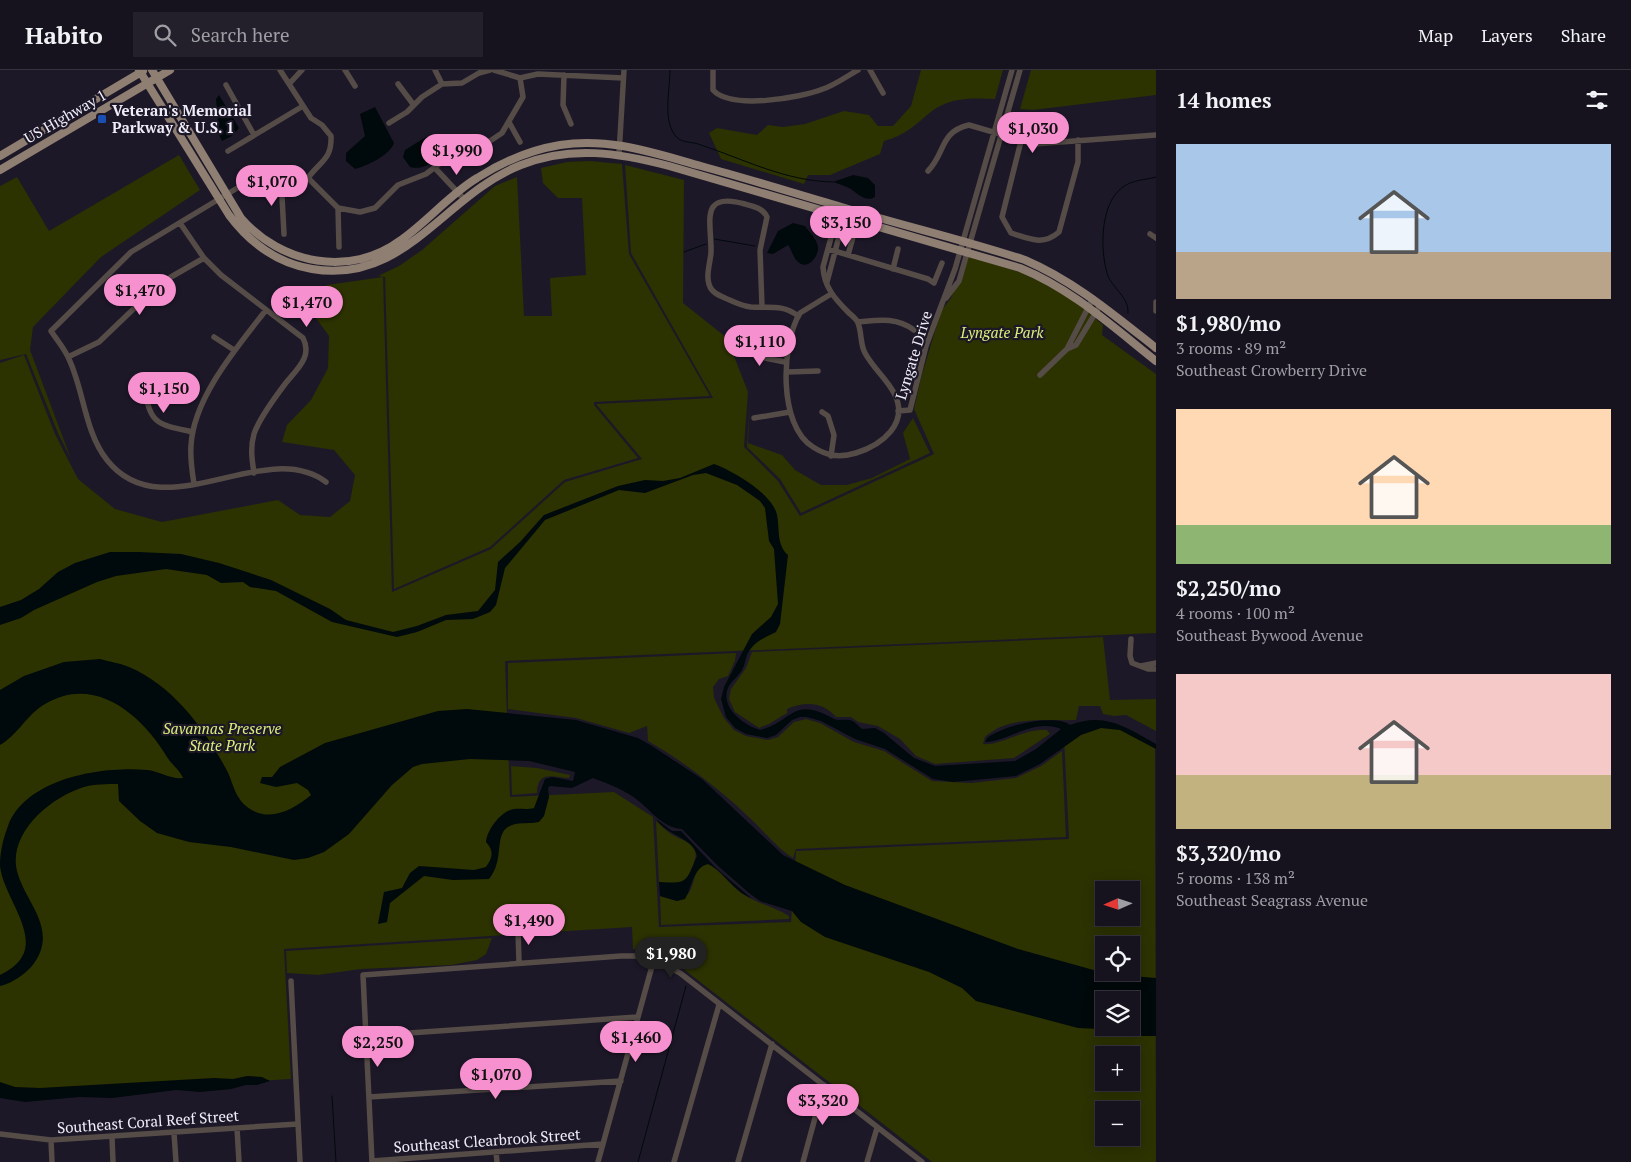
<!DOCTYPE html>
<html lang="en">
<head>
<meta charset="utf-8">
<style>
	:root { --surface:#16121e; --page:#23202b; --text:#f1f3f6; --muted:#9e9ea4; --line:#35323c; --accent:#f690cf }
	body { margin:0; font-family:"PT Serif",serif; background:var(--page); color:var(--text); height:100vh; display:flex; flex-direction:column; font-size:19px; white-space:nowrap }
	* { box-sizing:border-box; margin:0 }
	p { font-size:16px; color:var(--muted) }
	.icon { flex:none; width:28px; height:28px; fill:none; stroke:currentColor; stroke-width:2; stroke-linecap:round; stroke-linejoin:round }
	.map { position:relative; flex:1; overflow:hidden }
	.side { display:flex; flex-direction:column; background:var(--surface); width:475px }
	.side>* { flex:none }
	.needle { width:32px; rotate:267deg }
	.buttons { position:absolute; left:1095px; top:811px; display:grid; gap:10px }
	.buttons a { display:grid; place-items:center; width:45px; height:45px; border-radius:0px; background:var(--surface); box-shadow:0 2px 12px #0003,0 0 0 1px var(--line); font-size:25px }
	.price { position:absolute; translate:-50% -42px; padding:0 11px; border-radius:18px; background:var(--accent); color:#111; font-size:16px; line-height:32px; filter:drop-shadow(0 1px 2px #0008) }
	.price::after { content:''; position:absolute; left:50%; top:30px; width:15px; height:11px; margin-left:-8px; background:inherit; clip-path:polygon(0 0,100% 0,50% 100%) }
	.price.current { background:#222; color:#fff }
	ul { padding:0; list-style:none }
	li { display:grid; align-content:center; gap:10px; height:265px; padding:0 20px }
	li span { display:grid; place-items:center; height:155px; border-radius:0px; color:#555 }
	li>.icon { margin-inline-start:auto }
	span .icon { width:90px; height:90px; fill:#fffc; stroke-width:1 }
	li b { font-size:21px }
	h2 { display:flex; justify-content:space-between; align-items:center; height:60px; padding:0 20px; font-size:21px }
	header { display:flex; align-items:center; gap:30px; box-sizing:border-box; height:70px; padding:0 25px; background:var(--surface); border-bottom:1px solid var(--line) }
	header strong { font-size:24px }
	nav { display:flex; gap:28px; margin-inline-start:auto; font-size:18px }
	.search { width:350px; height:45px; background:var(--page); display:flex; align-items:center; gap:12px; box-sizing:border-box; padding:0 18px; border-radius:0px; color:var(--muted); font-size:19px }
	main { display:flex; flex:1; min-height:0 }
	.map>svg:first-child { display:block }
</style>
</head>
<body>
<header>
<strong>Habito</strong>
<div class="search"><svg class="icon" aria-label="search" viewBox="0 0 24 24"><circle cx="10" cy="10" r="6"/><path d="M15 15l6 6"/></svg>Search here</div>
<nav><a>Map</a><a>Layers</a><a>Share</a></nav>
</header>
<main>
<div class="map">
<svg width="1156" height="1092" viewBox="0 0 1156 1092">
	<rect width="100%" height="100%" fill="#1d1828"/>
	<path fill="#2c3200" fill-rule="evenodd" d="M921,0h82l-8,29c-22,-1 -44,-2 -63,12 -16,13 -27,25 -48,30l-4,13 -50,21h-22l-4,9 -83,-25 -12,-26 8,-5 40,7 11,-10 15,2 22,-3 39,-13 25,4 9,11h15l18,-20z
		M1031,0h125v25l-123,15 -13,-1z
		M179,85l21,35 -99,67 -68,70 -3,23 41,109 -13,-26 -32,-79 -26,6v-174l17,-9 32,54z
		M590,91l32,3 7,90 81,142 -116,6v3l44,53 -74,22 -74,67 -96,42 -9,-312 -7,-1 21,-10 23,-16 73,-64 22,-9 7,139h28l-2,-38 36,-3 -4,-77h-24l-15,-15 -2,-15 26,-6z
		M625,95l59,15 -1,123 44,35 21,54 -4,55 34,34 22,35 134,-62 -20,-45 7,-31 20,-67 10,-13 18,-42c19,8 40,11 59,20 28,12 53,29 75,49l-1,10 54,39v259l-651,28 5,136 104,-5 39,25 6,110 132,-5 5,-71 273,-12 -5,-101 48,-13 43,23 1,414h-224l-255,-198 -20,-11 -24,-4 -1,-22 -348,22 7,130 -243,15 -48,-7v-724l24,-8 31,79 23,45 37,30 47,13 116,-22 22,15 30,2 20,-16 5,-26 -21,-25 -52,-8 5,-17 24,-25 17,-32 1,-32 -19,-26 3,-17 14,-8 56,-8 9,315 99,-43 74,-67 77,-23 -46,-55 117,-6 -82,-145zM1104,820h27v28h-27zM1104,875h27v27h-27zM1104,930h27v28h-27zM1104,985h27v27h-27zM1104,1040h27v28h-27z
		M750,329l-2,44 34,12 13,15 26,15h26l25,-7 38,-19 -7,-26 10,-15 17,35 -129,60 -21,-34 -33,-32z
		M1103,567l7,63 46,-1v32l-30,-16 -12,1 -11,-2 -3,-8h-21l-3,14c-30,1 -67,-5 -91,17l-2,7c16,2 42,-16 64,-14l3,4 -36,24 -79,6 -19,-8 -16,-17 -22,-13 -20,-4 -7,-5h-15c-13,-15 -30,-16 -49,-8v4l-18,11 -10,4 -24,-16 -6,-13 2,-10 15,-21 6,-16z
		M736,583l-1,8 -7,15 -9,3 -6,8 1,11 10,20 10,12 12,6 22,4 10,-3 16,-15 12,-3 14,4 34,19 30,9 48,30 39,2 45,-5 25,-12 21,-15 4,86 -270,12 -3,9c-16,-10 -26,-23 -40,-37 -31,-30 -67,-58 -105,-80l-1,-15 -18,7 -53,-15 -68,-9v-46z
		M511,696l26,2 33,7 -1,3c-15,0 -31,-9 -32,15l-25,2z
		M656,751c5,4 10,10 15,13 20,11 32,10 20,36 -8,18 -15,13 -32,12z
		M708,794c14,7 22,22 35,30 15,10 32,13 46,22v3l-128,6 -1,-29 17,5c3,-2 8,-5 11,-7 8,-10 4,-27 20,-30z
		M492,868l-6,16 -9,6 -26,5 -90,4 -43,6 -31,-2 -1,-22z"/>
	<path fill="#00090b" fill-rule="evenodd" d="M219,25l20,33 -7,8 -10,5 -3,-6 -3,-36z
		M375,37l19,36c-4,12 -27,23 -39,26l-9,-8v-8l19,-17 -5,-22z
		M426,67h9c12,17 -7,35 -25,30l-7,-10 2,-7z
		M853,105l15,3 7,7v12c-10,6 -17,-4 -26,-9 -4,-2 -10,-4 -16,-6z
		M793,153l12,3c4,6 12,13 13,21 1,9 -10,24 -20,15 -5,-4 -6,-12 -10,-17l-15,9 -6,-1 11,-22z
		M714,394c19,7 59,30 63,51 3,14 -1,29 11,40l-8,69 -4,8c-12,6 -23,10 -29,23 -2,5 -2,10 -5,15 -4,7 -11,11 -14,18 -8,20 16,37 32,42 33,-8 32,-35 74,-11 5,2 10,0 15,1 5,0 9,6 13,9l13,-1 9,5 30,25 21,8 80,-5 21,-12 25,-20c-28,-11 -51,12 -76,13l2,-4c14,-12 67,-25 83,-13 35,-13 55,2 86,19v5l-36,-19 -19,-2 -20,7 -41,29 -24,12 -63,6 -20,-3 -48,-30 -30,-10 -34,-18 -14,-4h-7l-8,3 -16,15 -9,3 -21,-4 -11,-6 -9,-11 -5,-18 3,-12 28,-53 19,-17 7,-13 -4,-55 -5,-8 -4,-33 -5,-7 -23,-16 -31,-12 -13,2 -48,18 -26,-3 -74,30 -40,48 -9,37 -6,7 -17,7 -27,1 -29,12 -20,5 -65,-15 -56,-31 -26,-4 -7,-5 -22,1 -14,-8 -41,-6 -50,7 -19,6 -63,28 -13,8 -21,7v-18l21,-7 18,-11 19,-17 17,-9 35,-11h29l42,2 38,9 52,17 59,29 16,11 47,12 24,-6 29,-11 32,-4 17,-21 3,-28 22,-20 24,-27 74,-29 27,-6 18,1 17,-3z
		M100,589c10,3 20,4 29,8 43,18 75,61 96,100 8,13 8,28 21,39 22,18 47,4 65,-11l-3,-5 -11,-7 -21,4 -16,-4 2,-6h10l8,-10 45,-24 113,-32 29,-2 109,11 62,18 14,8 50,33 81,76 62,30 173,64 90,25 48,4v58h-24l-12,-6 -42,-2 -102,-27 -14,-13 -33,-16 -104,-35 -24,-15 -9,-11 -32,-10 -11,-8 -32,-28 -35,-36c-21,-1 -33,-22 -50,-33 -12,-8 -26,-13 -39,-18l-21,10 -22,-2 -2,2 1,9 -5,19 -5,6c-9,2 -18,0 -27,3 -20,7 -6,34 -23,54l-36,1 -29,-4 -34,27 -3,19 -9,2 6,-32 18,-4 8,-15 9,-7 55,4 12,-3c7,-10 8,-16 0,-25 1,-12 15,-31 28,-33 7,-1 12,1 20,-1l11,-29 7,-2 21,4 2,-9 -46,-11 -59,-2 -48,5 -9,3 -21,18 -43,49 -25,18 -16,6 -14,2 -63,-13 -42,-5 -32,-9 -17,-12 -21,-20 -1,-17c-11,0 -24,0 -34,3 -32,10 -72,42 -68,79 5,34 46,62 16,100 -8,9 -20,17 -32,20v-11c56,-26 4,-72 0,-109 0,-14 3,-27 8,-40 18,-48 94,-60 139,-56 12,1 25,10 36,8 -4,-9 -11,-13 -16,-21 -25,-42 -72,-83 -122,-53 -18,10 -27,31 -45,41v-55l24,-14 40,-14zM1104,930h27v28h-27z
		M656,749l16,12h9l34,36 36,31c-18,-7 -26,-26 -43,-34 -15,3 -16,24 -23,35l-8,2 -17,-5 -1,-14c29,2 27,0 38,-26 -4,-19 -30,-20 -41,-37z
		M247,1006l15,1 8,4 -13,4h-11l-15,4 -31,3 -24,-2 -64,8 -33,-1 -54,5 -25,-4v-16l15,5 25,1 174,-10 19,1z"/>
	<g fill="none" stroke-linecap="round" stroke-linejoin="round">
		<path stroke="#00090b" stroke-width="1" d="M670,0c0,19 -7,47 4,64 6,10 18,7 27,11 45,15 84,36 132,37
			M714,169l41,7
			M684,182l22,-8
			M1128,243c1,-17 -16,-24 -21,-40 -7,-24 -7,-70 16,-86 9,-7 22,-7 33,-10
			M332,1026l4,66
			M638,1092l48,-176"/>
		<path stroke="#554c47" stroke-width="5.5" d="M280,0l31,48 11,7 9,11c1,24 -11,25 -23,42l-45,-1 -14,4 -118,71 -80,79c6,9 13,17 17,26 16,32 16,74 39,103 56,71 157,-24 219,22
			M345,0l10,16
			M435,0l7,14
			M713,0v20c18,20 87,8 110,-1 12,-4 24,-13 35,-19
			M870,0l13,23
			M564,5l-1,30 8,19
			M520,8l18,-4 85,4
			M290,13l12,-13
			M398,14l15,20
			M226,15l28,50
			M509,52l11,20
			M389,53l18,-11 15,-15 20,-13 20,-1 17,-10 11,-3
			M1021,71l-19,76 9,16c19,6 32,13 48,-1l19,-70v-22
			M228,81l75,-45
			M619,84l5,-84
			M435,98l29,31
			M928,101c18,-18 11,-39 41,-46l65,19 122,-9
			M281,108l3,56
			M308,108l30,30 22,4 15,-4 23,-23 28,-11 25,-19 33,-10 18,-12 21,-36 -3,-19 -26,-8
			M338,138l1,39
			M180,153l24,35 17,17 82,63c10,19 -7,32 -18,46 -9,12 -27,37 -31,50 -4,14 -2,26 0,39
			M1150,164l6,4
			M828,179l100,30 6,4 8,-20
			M848,185l5,-18
			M893,199l5,-20
			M827,212l18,-68
			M831,224l-31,19c-19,31 -22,113 13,134 14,9 26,11 43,6 26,-8 54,-30 38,-60 -8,-15 -21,-25 -29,-40 -5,-9 -3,-20 -7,-30 -1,-4 -7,-8 -10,-11 -13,-13 -24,-25 -25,-45l15,-55
			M946,228l13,-17 61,-211
			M1156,232v9
			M762,237l-2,-57 7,-33c-4,-9 -13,-10 -22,-13 -47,-13 -33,19 -34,49 -1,11 -7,27 1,37 3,4 9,6 13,8 9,4 16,8 26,9 18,1 32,-3 47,9
			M858,252c21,-2 38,-5 56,8
			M214,267l20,13
			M758,272l7,16 20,4
			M1067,279l9,-4 25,-41
			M68,287l31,-15 47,-45 25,-20 33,-19
			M787,302l31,-1
			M1040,305l27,-26 26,-51
			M144,317c7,38 12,37 49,45
			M898,341l12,-1 16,-64 29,-77 57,-199
			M822,342l6,4 6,19 -3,21
			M754,348l36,-6
			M194,414c-2,-13 -4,-25 -3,-38 2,-48 47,-100 75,-136
			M1131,569l-1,17 2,7 16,6h8
			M1141,596l15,-3
			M518,861l1,31
			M291,911l9,181
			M366,966l271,-19
			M369,1027l252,-16
			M237,1058l2,34
			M174,1063l2,29
			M0,1064l51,6 247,-16
			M112,1067l1,25
			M51,1070l1,22
			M496,1082l1,10
			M372,1091l231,-17
			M372,1092l-9,-187 258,-19h18l15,3 26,14 242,189
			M598,1092l56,-203
			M674,1092l45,-157
			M738,1092l34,-118
			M803,1092l21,-77
			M867,1092l10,-34"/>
		<path stroke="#8f7e72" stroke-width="8" d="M139,0l90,145c21,28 47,48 83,54 93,16 132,-74 209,-104 50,-20 98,-12 148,1l351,102c52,21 93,59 136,93
			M152,0l89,148c40,46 109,60 160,22 27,-19 48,-45 76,-62 25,-16 53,-28 83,-33 49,-8 94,8 141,21 48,13 96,28 144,42 59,18 120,32 180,52 49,21 89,55 131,88
			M0,86l143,-85
			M0,100l170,-100"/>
	</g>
	<rect fill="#1a4fb4" stroke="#1d1828" stroke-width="2" x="97" y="44" width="10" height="10" rx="2.5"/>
	<g text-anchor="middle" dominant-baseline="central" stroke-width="4.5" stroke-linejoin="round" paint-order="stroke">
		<g font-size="15" font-weight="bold" fill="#f0edf9" stroke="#1d1828" text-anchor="start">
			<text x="112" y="40">Veteran's Memorial<tspan x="112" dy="17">Parkway &amp; U.S. 1</tspan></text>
		</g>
		<g font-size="15" fill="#f0edf9" stroke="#1d1828">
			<text transform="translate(65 46) rotate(-30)">US Highway 1</text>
			<text transform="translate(913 285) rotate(-73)">Lyngate Drive</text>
			<text transform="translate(148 1051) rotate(-4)">Southeast Coral Reef Street</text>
			<text transform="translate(487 1070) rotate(-4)">Southeast Clearbrook Street</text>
		</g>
		<g font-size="15" font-style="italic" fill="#dcee7b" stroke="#1d1828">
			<text x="1002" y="262">Lyngate Park</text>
			<text x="222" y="658">Savannas Preserve<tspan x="222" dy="17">State Park</tspan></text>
		</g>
	</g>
</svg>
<div class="buttons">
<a><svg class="needle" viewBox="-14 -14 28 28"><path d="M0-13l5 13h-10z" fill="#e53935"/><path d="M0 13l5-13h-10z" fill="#9e9ea4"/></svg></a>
<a><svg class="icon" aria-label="locate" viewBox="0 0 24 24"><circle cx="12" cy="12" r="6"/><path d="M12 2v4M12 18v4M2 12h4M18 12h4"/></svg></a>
<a><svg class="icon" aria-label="layers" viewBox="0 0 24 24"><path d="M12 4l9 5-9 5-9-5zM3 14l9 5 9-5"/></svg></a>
<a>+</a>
<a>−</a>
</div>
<b class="price" style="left:1033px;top:84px">$1,030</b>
<b class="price" style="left:457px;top:106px">$1,990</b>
<b class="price" style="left:272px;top:137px">$1,070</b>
<b class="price" style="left:846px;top:178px">$3,150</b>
<b class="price" style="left:140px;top:246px">$1,470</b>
<b class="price" style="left:307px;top:258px">$1,470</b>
<b class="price" style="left:760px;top:297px">$1,110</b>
<b class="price" style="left:164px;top:344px">$1,150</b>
<b class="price" style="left:529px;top:876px">$1,490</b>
<b class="price current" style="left:671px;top:909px">$1,980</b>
<b class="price" style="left:636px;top:993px">$1,460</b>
<b class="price" style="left:378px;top:998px">$2,250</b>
<b class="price" style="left:496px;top:1030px">$1,070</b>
<b class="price" style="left:823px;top:1056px">$3,320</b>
</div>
<section class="side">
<h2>14 homes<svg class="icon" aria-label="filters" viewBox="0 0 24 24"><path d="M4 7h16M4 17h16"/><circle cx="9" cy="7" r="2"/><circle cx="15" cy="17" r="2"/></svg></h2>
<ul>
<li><span style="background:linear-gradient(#a9c7e8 70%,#b9a48a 0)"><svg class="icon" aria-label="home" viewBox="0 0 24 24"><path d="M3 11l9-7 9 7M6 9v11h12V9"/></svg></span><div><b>$1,980/mo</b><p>3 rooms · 89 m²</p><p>Southeast Crowberry Drive</p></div></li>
<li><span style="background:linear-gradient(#ffd9b3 75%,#8fb573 0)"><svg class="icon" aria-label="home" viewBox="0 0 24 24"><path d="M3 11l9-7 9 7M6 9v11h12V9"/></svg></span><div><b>$2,250/mo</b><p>4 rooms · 100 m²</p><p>Southeast Bywood Avenue</p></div></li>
<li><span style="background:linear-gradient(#f6c9c9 65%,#c2b280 0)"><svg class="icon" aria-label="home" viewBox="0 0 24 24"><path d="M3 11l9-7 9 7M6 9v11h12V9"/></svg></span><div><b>$3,320/mo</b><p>5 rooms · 138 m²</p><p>Southeast Seagrass Avenue</p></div></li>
</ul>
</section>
</main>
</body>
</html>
